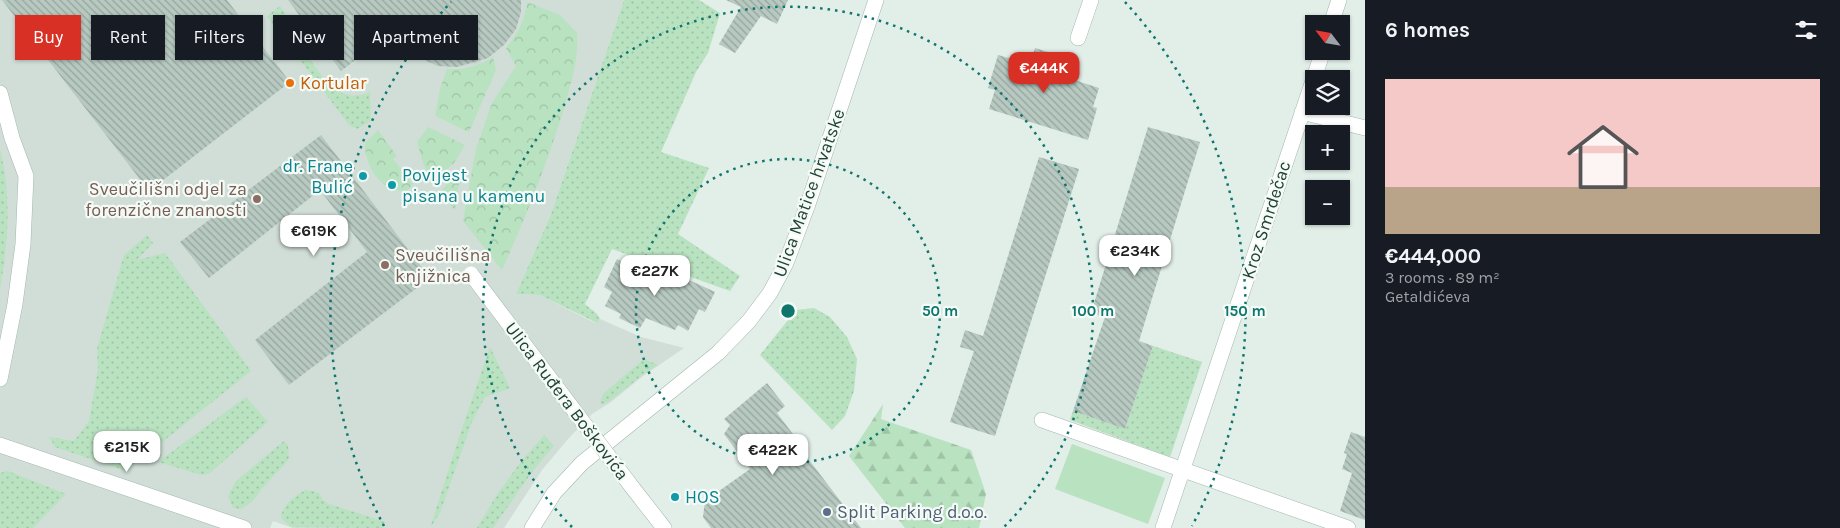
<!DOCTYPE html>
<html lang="en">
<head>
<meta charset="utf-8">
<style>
	:root { --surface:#171b24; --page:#20242c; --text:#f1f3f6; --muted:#9ea1a6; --accent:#d93025 }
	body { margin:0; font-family:Karla,sans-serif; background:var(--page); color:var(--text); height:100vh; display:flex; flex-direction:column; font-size:19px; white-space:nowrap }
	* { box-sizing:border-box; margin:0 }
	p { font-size:16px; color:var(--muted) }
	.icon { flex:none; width:28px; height:28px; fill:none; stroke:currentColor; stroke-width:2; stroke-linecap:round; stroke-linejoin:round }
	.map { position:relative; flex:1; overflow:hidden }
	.details { display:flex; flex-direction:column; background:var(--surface); width:475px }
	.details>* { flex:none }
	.guide { position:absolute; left:15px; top:15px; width:475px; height:45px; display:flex; gap:10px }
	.needle { width:32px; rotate:301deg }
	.tools { position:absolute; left:1305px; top:15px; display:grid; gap:10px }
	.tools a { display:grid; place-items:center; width:45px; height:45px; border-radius:0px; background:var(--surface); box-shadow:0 1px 4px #0004; font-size:25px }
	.price { position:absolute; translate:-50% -42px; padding:0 11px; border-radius:10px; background:#fff; color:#222; font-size:16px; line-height:32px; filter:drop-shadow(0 1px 2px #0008) }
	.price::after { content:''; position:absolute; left:50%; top:30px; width:15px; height:11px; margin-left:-8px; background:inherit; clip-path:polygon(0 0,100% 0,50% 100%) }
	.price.current { background:var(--accent); color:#fff }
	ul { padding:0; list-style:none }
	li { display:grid; align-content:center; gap:10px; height:265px; padding:0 20px }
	li span { display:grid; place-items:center; height:155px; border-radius:0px; color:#555 }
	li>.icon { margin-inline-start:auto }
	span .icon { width:90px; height:90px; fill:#fffc; stroke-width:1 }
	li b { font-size:21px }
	h2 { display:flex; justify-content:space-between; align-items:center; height:60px; padding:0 20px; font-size:21px }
	.pill { padding:0 18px; border-radius:0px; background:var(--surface); box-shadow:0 1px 4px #0004; font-size:18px; line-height:45px }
	.pill.current { background:var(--accent); color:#fff }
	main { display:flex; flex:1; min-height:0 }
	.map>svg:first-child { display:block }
</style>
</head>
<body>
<main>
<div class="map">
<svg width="1365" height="528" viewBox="0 0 1365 528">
	<defs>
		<pattern id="grass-dots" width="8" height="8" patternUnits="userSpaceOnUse" patternTransform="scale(1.25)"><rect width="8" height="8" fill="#b9e2c0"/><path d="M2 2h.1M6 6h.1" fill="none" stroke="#9fc3a6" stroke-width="1.8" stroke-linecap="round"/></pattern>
		<pattern id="forest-firs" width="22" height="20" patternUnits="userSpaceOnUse" patternTransform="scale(1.25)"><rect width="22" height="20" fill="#b9e2c0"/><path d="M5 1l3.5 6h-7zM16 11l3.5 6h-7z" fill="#9fc3a6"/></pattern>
		<pattern id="park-crowns" width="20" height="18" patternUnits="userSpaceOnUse" patternTransform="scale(1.25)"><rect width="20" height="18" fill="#b9e2c0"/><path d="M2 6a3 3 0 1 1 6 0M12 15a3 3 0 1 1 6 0" fill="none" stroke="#9fc3a6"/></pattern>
		<pattern id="building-back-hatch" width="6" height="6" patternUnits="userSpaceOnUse" patternTransform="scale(1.25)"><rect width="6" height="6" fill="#b7c9c1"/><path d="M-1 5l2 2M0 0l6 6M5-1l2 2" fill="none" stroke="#94a59e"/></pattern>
	</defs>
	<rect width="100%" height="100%" fill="#e2eee8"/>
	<path fill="#d0ded7" d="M0,0h624l-73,214 -35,80 24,1 49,25 7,3 4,-4 41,18 43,11 -41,28 -32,26 -19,12 -24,25 -26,31 -38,58h-211l-20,-7 -3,7h-270z"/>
	<path fill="url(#grass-dots)" d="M624,0h75l21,13 -12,40 -12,19 -35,80 48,16 -31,66 62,42 -10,15 -118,-42 -27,55 12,10 3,5 -3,4 -57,-28 -24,-1 35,-80z
		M280,6l31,42 -6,5c17,22 33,53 65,39l1,29 -14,8 -8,-4 -82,-109z
		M0,149c12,49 8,93 0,141z
		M147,235l6,8 -16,17 28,-7 86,118 -125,100 -71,-24 -6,-10 25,4 15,-20 9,-52 -1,-20 27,-94z
		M814,308l16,9 17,20 10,22 -3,32 -9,25 -13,14 -72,-75 36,-45z
		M1153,346l49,16 -32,95 -100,-37 3,-9 52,18z
		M490,347l20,41 -25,9 -13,25 -32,91 -10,15 29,-91z
		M644,359l14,6 -13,8 -35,28 -7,3 -3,-1 2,-7 3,-4z
		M246,397l22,25 -58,51 -8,2 -44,-13z
		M544,435l10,11 -22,26 -39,56h-16l21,-35 22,-30z
		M284,441l4,4 1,13c-6,10 -15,16 -22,25 -12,12 -9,17 -26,26l-8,-1 -5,-12 8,-15z
		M8,471l58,23 -33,34h-33v-55z
		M305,490l9,1 6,3 3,6 6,4 57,18 -4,6 -91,-1 -10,-9c1,-14 13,-21 24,-28z"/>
	<path fill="url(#forest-firs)" d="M883,404l-2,15 90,31 15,44 -7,34h-74l-56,-72z"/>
	<path fill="url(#park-crowns)" d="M527,2l33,13 17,18c2,27 -6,50 -13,75 -17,56 -38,109 -62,162l-39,-49 13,-72 16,-46 24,-37 -10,-18c12,-15 19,-27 21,-46z
		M493,57l3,13 -27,62 -34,-16 5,-27 7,-20c17,1 32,-3 46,-12z
		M428,127l37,18 -11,18 -22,19 -9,-19 -6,-21z
		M378,130l19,26 -4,3 20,25 -6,7c-25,3 -43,-25 -42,-48z
		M461,168l-6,42 -8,-8 -6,-11z"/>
	<path fill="#b9e2c0" d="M1072,444l93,34 -17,46 -93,-35z"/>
	<path fill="url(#building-back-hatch)" d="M2,0h225l63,82 -141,109z
		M288,0h233v12l-5,17 -12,16 -16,13 -31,9 -19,-1 -31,-14 -17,-18 -49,37z
		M726,0h62l-11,24 -16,-8 -26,37 -16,-9 22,-37z
		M1035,48l39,12 -6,18 31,10 -6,19 4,1 -9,32 -99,-31 6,-19 -7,-2 10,-33 32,9z
		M1148,127l52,15 -61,199 14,5 -28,83 -52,-18 32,-94 -14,-4z
		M321,135l109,143 -141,107 -34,-45 112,-88 -47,-62 -111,88 -29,-36z
		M1039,157l40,12 -84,267 -45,-14 24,-71 -14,-4 5,-17 18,6z
		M617,259l21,11 3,-6 45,17 1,-2 28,13 -10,20 -6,-3 -11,22 -10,-6 -3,5 -29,-12 -6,10 -21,-10 2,-4 -16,-8 7,-14 -8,-5z
		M767,383l18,23 -8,7 28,37 -2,2 58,76h-150l-8,-11 2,-16 45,-32 -26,-35 6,-9 -6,-6z
		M1351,432l14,5v83l-25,-9 12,-38 -10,-4 5,-15 -3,-1z"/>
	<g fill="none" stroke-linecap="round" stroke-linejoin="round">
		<defs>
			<path id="minor" d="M1331,24l8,-24
				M1078,38l13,-38
				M0,93l12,45 14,38 -3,68 -8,60 -15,75
				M1302,112l63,16
				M1042,420l306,108
				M0,445l244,83
				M632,487l32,41
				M532,528l22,-35 28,-30 136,-110 31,-32 21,-28 16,-30 22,-59 68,-204
				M1163,528l160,-477"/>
		</defs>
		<use href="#minor" stroke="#a4b7af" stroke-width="16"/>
		<use href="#minor" stroke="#fff" stroke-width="15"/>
		<defs>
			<path id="minor-bridge" d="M471,274l161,213"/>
		</defs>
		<use href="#minor-bridge" stroke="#a4b7af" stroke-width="16" stroke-linecap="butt"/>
		<use href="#minor-bridge" stroke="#fff" stroke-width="15"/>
	</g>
	<g fill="none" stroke="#0f766e" stroke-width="2.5" stroke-dasharray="2.5 5">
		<circle cx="788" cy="311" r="152"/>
		<path d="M572 527A305 305 0 1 1 1004 527"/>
		<path d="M384 526A457 457 0 0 1 451 2M1125 2A457 457 0 0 1 1192 526"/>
	</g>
	<circle fill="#e8710a" stroke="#f4faf6" stroke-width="2" cx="290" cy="83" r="5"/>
	<g fill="#0f9aa8" stroke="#f4faf6" stroke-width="2">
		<circle cx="363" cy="176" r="5"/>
		<circle cx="392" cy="185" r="5"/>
		<circle cx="675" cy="497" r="5"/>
	</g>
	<g fill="#8d6e63" stroke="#f4faf6" stroke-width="2">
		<circle cx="257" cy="199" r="5"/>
		<circle cx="385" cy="265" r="5"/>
	</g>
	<circle fill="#5c6f8a" stroke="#f4faf6" stroke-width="2" cx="827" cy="512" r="5"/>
	<g text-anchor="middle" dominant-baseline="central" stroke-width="4.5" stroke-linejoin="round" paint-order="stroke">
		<g font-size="18" fill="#c56008" stroke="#f4faf6" text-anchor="start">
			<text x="300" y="83">Kortular</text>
		</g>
		<g font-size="18" fill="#0d838f" stroke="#f4faf6" text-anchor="start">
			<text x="353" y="166" text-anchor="end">dr. Frane<tspan x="353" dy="21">Bulić</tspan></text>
			<text x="402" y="175">Povijest<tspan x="402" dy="21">pisana u kamenu</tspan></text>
			<text x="685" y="497">HOS</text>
		</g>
		<g font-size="18" fill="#785e54" stroke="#f4faf6" text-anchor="end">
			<text x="247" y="189">Sveučilišni odjel za<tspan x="247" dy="21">forenzične znanosti</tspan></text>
			<text x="395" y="255" text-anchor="start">Sveučilišna<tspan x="395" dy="21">knjižnica</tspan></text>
		</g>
		<g font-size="18" fill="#204236" stroke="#f4faf6">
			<text transform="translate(809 193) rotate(-70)">Ulica Matice hrvatske</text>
			<text transform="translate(1266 220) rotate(-72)">Kroz Smrdečac</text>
			<text transform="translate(567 401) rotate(53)">Ulica Ruđera Boškovića</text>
		</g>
		<g font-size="18" fill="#4e5e75" stroke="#f4faf6" text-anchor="start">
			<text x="837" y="512">Split Parking d.o.o.</text>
		</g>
	</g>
	<circle cx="788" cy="311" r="8" fill="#0f766e" stroke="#f4faf6" stroke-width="2.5"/>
	<g font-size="15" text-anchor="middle" font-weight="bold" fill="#0f766e" stroke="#f4faf6" stroke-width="4.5" stroke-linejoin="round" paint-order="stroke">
		<text x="940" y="316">50 m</text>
		<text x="1093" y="316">100 m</text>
		<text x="1245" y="316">150 m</text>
	</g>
</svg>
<div class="tools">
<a><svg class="needle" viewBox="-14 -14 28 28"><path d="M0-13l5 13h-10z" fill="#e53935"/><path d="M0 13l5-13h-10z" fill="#9ea1a6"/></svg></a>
<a><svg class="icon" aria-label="layers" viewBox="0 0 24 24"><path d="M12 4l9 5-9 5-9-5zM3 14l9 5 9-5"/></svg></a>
<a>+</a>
<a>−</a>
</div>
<b class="price current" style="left:1044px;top:94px">€444K</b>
<b class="price" style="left:314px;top:257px">€619K</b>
<b class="price" style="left:1135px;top:277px">€234K</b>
<b class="price" style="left:655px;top:297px">€227K</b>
<b class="price" style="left:127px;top:473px">€215K</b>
<b class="price" style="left:773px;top:476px">€422K</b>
<div class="guide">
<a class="pill current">Buy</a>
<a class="pill">Rent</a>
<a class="pill">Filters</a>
<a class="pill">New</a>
<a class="pill">Apartment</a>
</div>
</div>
<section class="details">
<h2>6 homes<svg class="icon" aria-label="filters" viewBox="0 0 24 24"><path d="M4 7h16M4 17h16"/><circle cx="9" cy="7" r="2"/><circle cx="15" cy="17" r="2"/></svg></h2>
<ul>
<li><span style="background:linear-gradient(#f6c9c9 70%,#b9a48a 0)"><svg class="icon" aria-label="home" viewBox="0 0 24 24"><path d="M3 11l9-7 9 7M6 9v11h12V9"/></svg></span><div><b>€444,000</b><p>3 rooms · 89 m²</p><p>Getaldićeva</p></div></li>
</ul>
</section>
</main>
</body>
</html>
